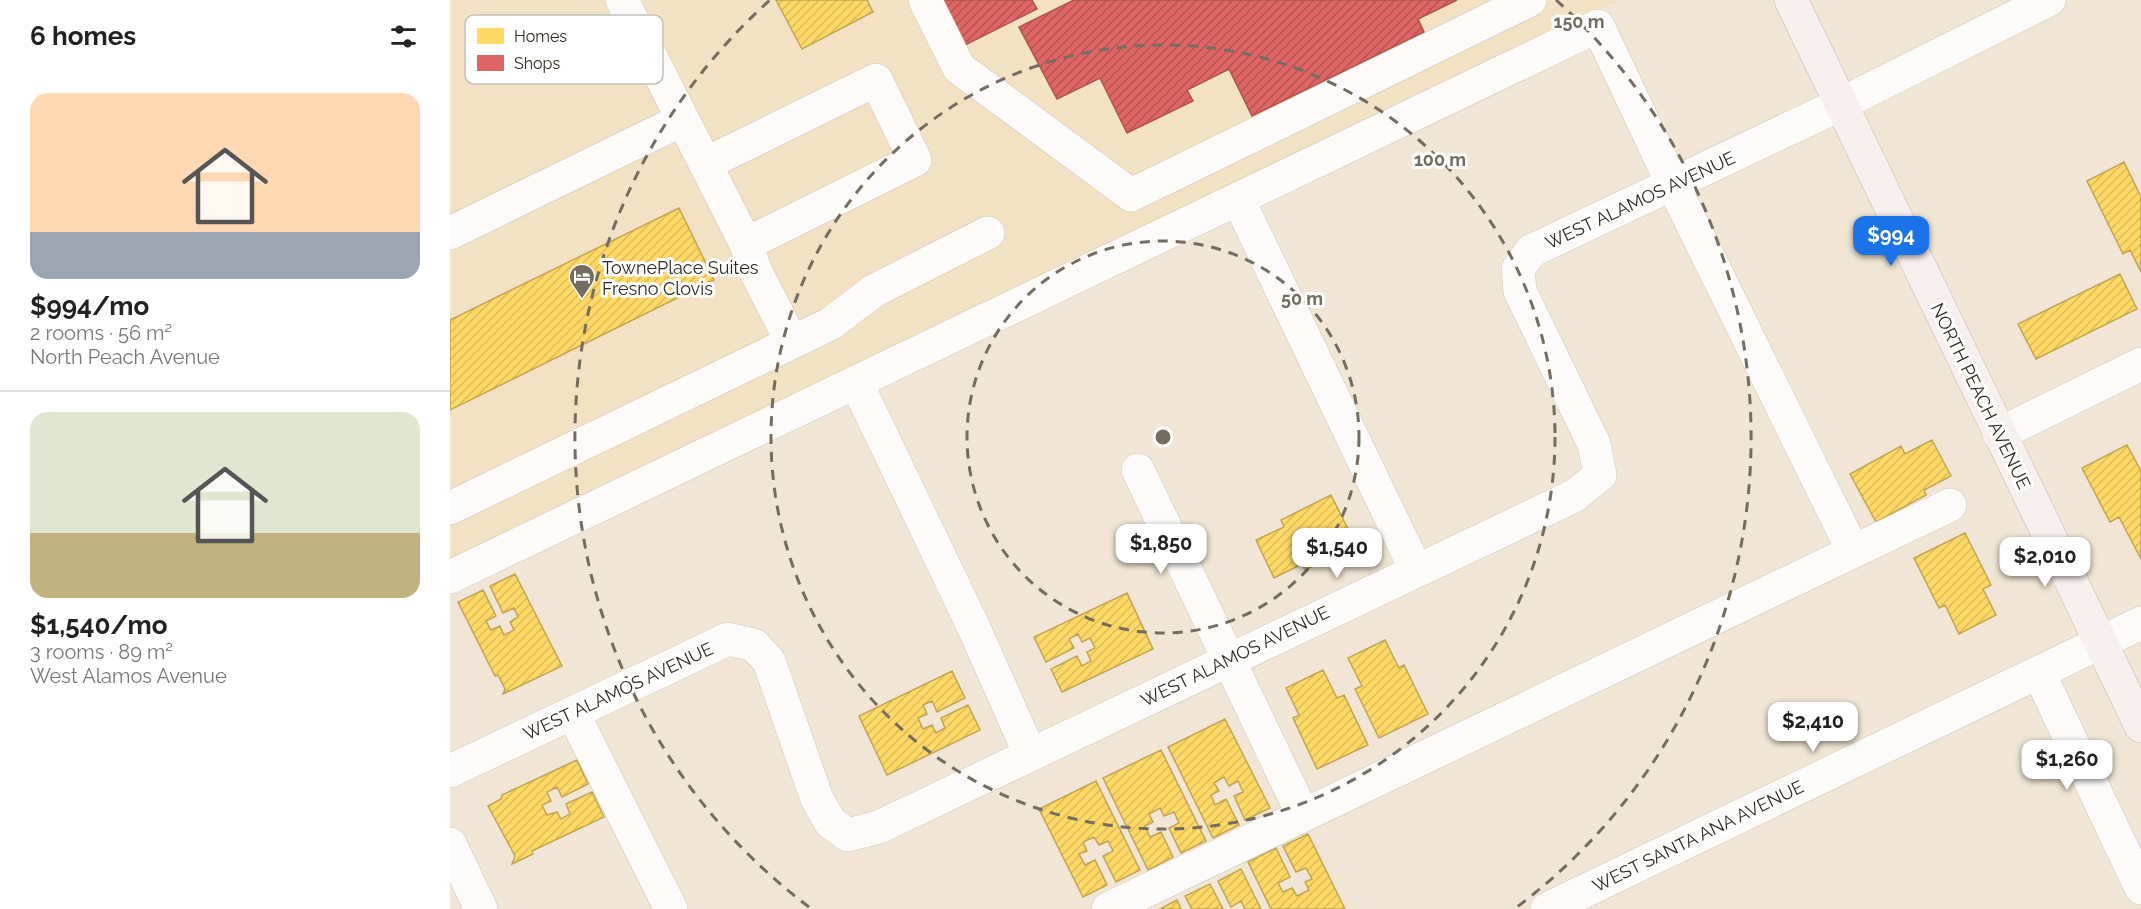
<!DOCTYPE html>
<html lang="en">
<head>
<meta charset="utf-8">
<style>
	:root { --surface:#fff; --page:#f6f6f6; --text:#222; --muted:#767676; --line:#e0e0e0; --accent:#1a73e8 }
	body { margin:0; font-family:Raleway,sans-serif; background:var(--page); color:var(--text); height:100vh; display:flex; flex-direction:column; font-size:22px; white-space:nowrap }
	* { box-sizing:border-box; margin:0 }
	p { font-size:20px; color:var(--muted) }
	.icon { flex:none; width:33px; height:33px; fill:none; stroke:currentColor; stroke-width:2; stroke-linecap:round; stroke-linejoin:round }
	.map { position:relative; flex:1; overflow:hidden }
	.details { display:flex; flex-direction:column; background:var(--surface); width:450px }
	.details>* { flex:none }
	.price { position:absolute; translate:-50% -51px; padding:0 14px; border-radius:12px; background:#fff; color:#222; font-size:20px; line-height:39px; filter:drop-shadow(0 2px 3px #0008) }
	.price::after { content:''; position:absolute; left:50%; top:36px; width:18px; height:14px; margin-left:-9px; background:inherit; clip-path:polygon(0 0,100% 0,50% 100%) }
	.price.current { background:var(--accent); color:#fff }
	ul { padding:0; list-style:none }
	li { display:grid; align-content:center; gap:12px; height:318px; padding:0 30px }
	li+li { border-top:2px solid var(--line) }
	li span { display:grid; place-items:center; height:186px; border-radius:18px; color:#555 }
	li>.icon { margin-inline-start:auto }
	span .icon { width:108px; height:108px; fill:#fffc; stroke-width:1 }
	li b { font-size:26px }
	h2 { display:flex; justify-content:space-between; align-items:center; height:72px; padding:0 30px; font-size:26px }
	main { display:flex; flex:1; min-height:0 }
	.map>svg:first-child { display:block }
</style>
</head>
<body>
<main>
<section class="details">
<h2>6 homes<svg class="icon" aria-label="filters" viewBox="0 0 24 24"><path d="M4 7h16M4 17h16"/><circle cx="9" cy="7" r="2"/><circle cx="15" cy="17" r="2"/></svg></h2>
<ul>
<li><span style="background:linear-gradient(#ffd9b3 75%,#9aa5b1 0)"><svg class="icon" aria-label="home" viewBox="0 0 24 24"><path d="M3 11l9-7 9 7M6 9v11h12V9"/></svg></span><div><b>$994/mo</b><p>2 rooms · 56 m²</p><p>North Peach Avenue</p></div></li>
<li><span style="background:linear-gradient(#dfe7d0 65%,#c2b280 0)"><svg class="icon" aria-label="home" viewBox="0 0 24 24"><path d="M3 11l9-7 9 7M6 9v11h12V9"/></svg></span><div><b>$1,540/mo</b><p>3 rooms · 89 m²</p><p>West Alamos Avenue</p></div></li>
</ul>
</section>
<div class="map">
<svg width="1691" height="909" viewBox="0 0 1691 909">
	<defs>
		<pattern id="homes-hatch" width="6" height="6" patternUnits="userSpaceOnUse" patternTransform="scale(1.5)"><rect width="6" height="6" fill="#ffd966"/><path d="M-1 1l2-2M0 6l6-6M5 7l2-2" fill="none" stroke="#dbba58"/></pattern>
		<pattern id="shops-hatch" width="6" height="6" patternUnits="userSpaceOnUse" patternTransform="scale(1.5)"><rect width="6" height="6" fill="#e06666"/><path d="M-1 1l2-2M0 6l6-6M5 7l2-2" fill="none" stroke="#b65453"/></pattern>
	</defs>
	<rect width="100%" height="100%" fill="#f1e6d5"/>
	<path fill="#f3e1c4" d="M0,0h1169l-1169,561z"/>
	<path fill="url(#homes-hatch)" stroke="#c1a450" stroke-width="1.5" d="M326,0h91l6,12 -71,37z
		M1674,162l17,35v75l-11,-22 -7,4 -36,-73z
		M229,208l35,72 -264,130v-90z
		M1670,274l17,35 -101,50 -18,-35z
		M1482,440l19,36 -27,14 2,5 -50,27 -26,-48 51,-28 4,8z
		M1677,445l14,26v88l-22,-42 -9,5 -28,-54z
		M881,495l25,50 -51,25 -3,-6 -28,14 -18,-38 28,-13 -3,-7z
		M1515,533l26,52 -8,4 13,26 -37,19 -14,-29 -6,3 -25,-50z
		M65,574l47,92 -59,28 2,-5 -7,-14 -3,1 -37,-74 25,-12 13,26 -10,5 5,9 9,-4 4,9 10,-5 -4,-8 8,-5 -4,-9 -11,5 -13,-27z
		M677,593l26,56 -91,43 -11,-23 26,-13 5,10 9,-5 -4,-9 8,-4 -5,-10 -8,4 -4,-8 -9,5 5,9 -28,14 -12,-25z
		M935,640l14,28 5,-3 24,49 -49,24 -24,-49 7,-3 -14,-28z
		M873,670l14,28 7,-3 24,50 -51,24 -24,-51 6,-3 -13,-27z
		M502,671l13,27 -28,14 -5,-11 -9,4 4,9 -9,4 5,11 9,-4 4,8 9,-5 -4,-10 27,-13 12,25 -93,45 -28,-59z
		M775,719l45,89 -25,12 -11,-24 9,-4 -5,-11 -9,5 -5,-9 -10,6 5,8 -8,4 4,10 11,-6 13,26 -26,13 -45,-91z
		M711,750l45,91 -25,12 -12,-25 10,-5 -5,-11 -10,4 -4,-8 -11,6 4,8 -8,4 5,11 11,-5 12,25 -25,13 -45,-92z
		M127,760l11,24 -26,13 -5,-10 -10,5 4,9 -9,4 5,10 10,-3 4,7 9,-5 -4,-10 26,-12 12,25 -72,34 1,3 -21,10 3,-8 -27,-50 13,-7 1,-4z
		M646,781l44,89 -24,12 -13,-26 10,-5 -5,-10 -9,4 -5,-8 -11,5 4,9 -8,3 6,11 10,-5 12,25 -24,12 -44,-88z
		M858,834l37,75h-74l-23,-47 28,-14 14,29 -12,6 5,9 9,-4 5,8 12,-6 -4,-8 7,-3 -6,-11 -10,4 -13,-26z
		M791,869l20,40h-16l-4,-8 -10,6 -13,-26z
		M760,884l13,25h-31l-7,-13z
		M727,900l4,9h-21z"/>
	<path fill="url(#shops-hatch)" stroke="#ac5450" stroke-width="1.5" d="M490,0h92l5,9 -74,37z
		M624,0h383l-39,19 6,13 -172,84 -23,-47 -42,21 6,11 -66,32 -27,-55 -43,21 -38,-72z"/>
	<g fill="none" stroke-linecap="round" stroke-linejoin="round">
		<defs>
			<path id="minor" d="M172,0l124,244 169,-84 -39,-80 -171,84
				M475,0l34,68 172,127 399,-195
				M788,199l178,371
				M0,233l232,-113
				M296,244l10,28 36,70
				M406,382l117,244 57,128
				M1549,434l142,-70
				M688,470l165,345
				M0,508l380,-184 45,-34 113,-57
				M0,577l1148,-551 75,159 180,366
				M1589,673l102,215
				M123,713l98,196
				M0,771l278,-132 26,6 15,16 48,138 13,23 18,13 31,-8 695,-331 26,-21 -6,-31 -74,-153 -2,-22 13,-18 310,-147 208,-104
				M0,844l31,65
				M658,909l842,-404
				M1097,909l594,-286"/>
			<path id="major" d="M1341,0l350,726"/>
		</defs>
		<use href="#minor" stroke="#cdc5b8" stroke-width="34"/>
		<use href="#major" stroke="#c6b7b0" stroke-width="34"/>
		<use href="#minor" stroke="#fdfbf9" stroke-width="33"/>
		<use href="#major" stroke="#f7f0ee" stroke-width="33"/>
	</g>
	<g fill="none" stroke="#746c5e" stroke-width="3" stroke-dasharray="10 8">
		<circle cx="713" cy="437" r="196"/>
		<circle cx="713" cy="437" r="392"/>
		<path d="M359 907A588 588 0 0 1 320 0M1106 0A588 588 0 0 1 1067 907"/>
	</g>
	<defs>
		<symbol id="hotel-pin" viewBox="-11 -11 22 30"><path d="M0 17L-7.5 6A9.5 9.5 0 1 1 7.5 6Z" fill="#746c5e" stroke="#fff"/><path d="M-6-4.5h1.5V1H6V5H4.5V3h-9V5H-6ZM-4 0a1.8 1.8 0 1 1 3.6 0ZM.5 0V-2.5h3Q6-2.5 6 0Z" fill="#fff"/></symbol>
	</defs>
	<g fill-rule="evenodd">
		<use href="#hotel-pin" x="117" y="262" width="30" height="40"/>
	</g>
	<g text-anchor="middle" dominant-baseline="central" stroke-width="6" stroke-linejoin="round" paint-order="stroke">
		<g font-size="18" fill="#312a1e" stroke="#fff">
			<text transform="translate(1190 200) rotate(-25)">WEST ALAMOS AVENUE</text>
			<text transform="translate(1531 396) rotate(64)">NORTH PEACH AVENUE</text>
			<text transform="translate(785 656) rotate(-26)">WEST ALAMOS AVENUE</text>
			<text transform="translate(168 691) rotate(-25)">WEST ALAMOS AVENUE</text>
			<text transform="translate(1248 836) rotate(-26)">WEST SANTA ANA AVENUE</text>
		</g>
		<g font-size="18" fill="#312a1e" stroke="#fff" text-anchor="start">
			<text x="152" y="267">TownePlace Suites<tspan x="152" dy="21">Fresno Clovis</tspan></text>
		</g>
	</g>
	<rect x="15" y="15" width="198" height="69" rx="9" fill="#fff" stroke="#c1bfbc" stroke-width="1.5"/>
	<rect x="27" y="28" width="27" height="16" fill="#ffd966"/>
	<rect x="27" y="55" width="27" height="16" fill="#e06666"/>
	<g font-size="16" fill="#312a1e">
		<text x="64" y="42">Homes</text>
		<text x="64" y="69">Shops</text>
	</g>
	<circle cx="713" cy="437" r="9" fill="#746c5e" stroke="#fff" stroke-width="3"/>
	<g font-size="18" text-anchor="middle" font-weight="bold" fill="#746c5e" stroke="#fff" stroke-width="6" stroke-linejoin="round" paint-order="stroke">
		<text x="1129" y="28">150 m</text>
		<text x="990" y="166">100 m</text>
		<text x="852" y="305">50 m</text>
	</g>
</svg>
<b class="price current" style="left:1441px;top:267px">$994</b>
<b class="price" style="left:711px;top:575px">$1,850</b>
<b class="price" style="left:887px;top:579px">$1,540</b>
<b class="price" style="left:1595px;top:588px">$2,010</b>
<b class="price" style="left:1363px;top:753px">$2,410</b>
<b class="price" style="left:1617px;top:791px">$1,260</b>
</div>
</main>
</body>
</html>
